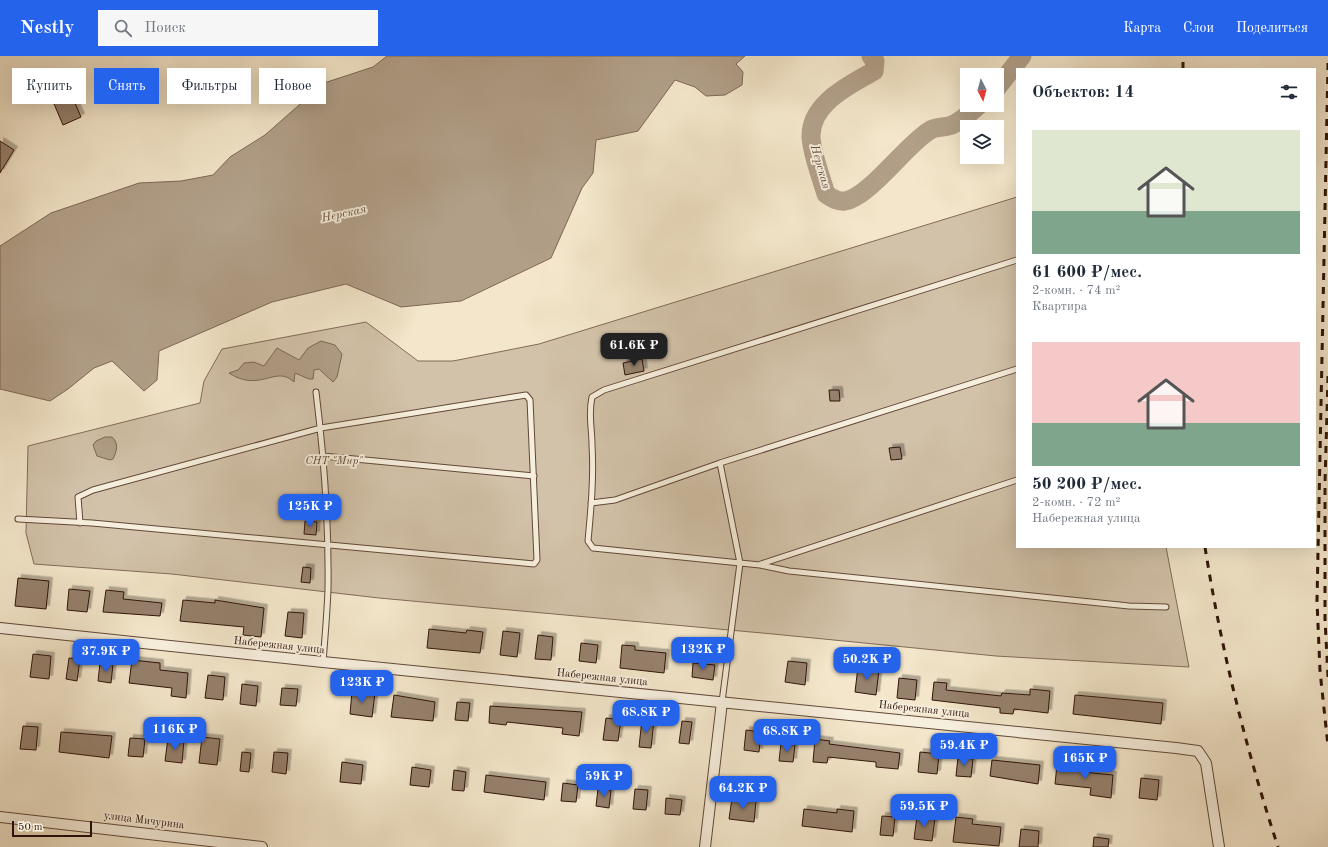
<!DOCTYPE html>
<html lang="ru">
<head>
<meta charset="utf-8">
<style>
	:root { --surface:#fff; --page:#f6f6f7; --text:#1f2937; --muted:#747a83; --accent:#2563eb }
	body { margin:0; font-family:"Old Standard TT",serif; background:var(--page); color:var(--text); height:100vh; display:flex; flex-direction:column; font-size:15px; white-space:nowrap }
	* { box-sizing:border-box; margin:0 }
	p { font-size:13px; color:var(--muted) }
	.icon { flex:none; width:22px; height:22px; fill:none; stroke:currentColor; stroke-width:2; stroke-linecap:round; stroke-linejoin:round }
	.map { position:relative; flex:1; overflow:hidden }
	.panel { position:absolute; left:1016px; top:12px; width:300px; height:480px; display:flex; flex-direction:column; background:var(--surface); border-radius:0px; box-shadow:0 4px 16px #0002 }
	.panel>* { flex:none }
	.guide { position:absolute; left:12px; top:12px; width:380px; height:36px; display:flex; gap:8px }
	.needle { width:26px; rotate:174deg }
	.buttons { position:absolute; left:960px; top:12px; display:grid; gap:8px }
	.buttons a { display:grid; place-items:center; width:44px; height:44px; border-radius:0px; background:var(--surface); box-shadow:0 4px 16px #0002; font-size:20px }
	.scale { position:absolute; left:12px; bottom:10px; width:80px; box-sizing:border-box; padding-left:4px; border:2px solid #311409; border-top:0; font-size:11px; line-height:14px; white-space:nowrap; color:#311409; -webkit-text-stroke:3px #f7efdd; paint-order:stroke }
	.price { position:absolute; translate:-50% -34px; padding:0 9px; border-radius:8px; background:var(--accent); color:#fff; font-size:13px; line-height:26px; filter:drop-shadow(0 1px 2px #0008) }
	.price::after { content:''; position:absolute; left:50%; top:24px; width:12px; height:9px; margin-left:-6px; background:inherit; clip-path:polygon(0 0,100% 0,50% 100%) }
	.price.active { background:#222; color:#fff }
	ul { padding:0; list-style:none }
	li { display:grid; align-content:center; gap:8px; height:212px; padding:0 16px }
	li span { display:grid; place-items:center; height:124px; border-radius:0px; color:#555 }
	li>.icon { margin-inline-start:auto }
	span .icon { width:72px; height:72px; fill:#fffc; stroke-width:1 }
	li b { font-size:17px }
	h2 { display:flex; justify-content:space-between; align-items:center; height:48px; padding:0 16px; font-size:17px }
	.chip { padding:0 14px; border-radius:0px; background:var(--surface); box-shadow:0 4px 16px #0002; font-size:14px; line-height:36px }
	.chip.active { background:var(--accent); color:#fff }
	header { display:flex; align-items:center; gap:24px; box-sizing:border-box; height:56px; padding:0 20px; background:var(--accent); color:#fff }
	header strong { font-size:19px }
	nav { display:flex; gap:22px; margin-inline-start:auto; font-size:14px }
	.search { width:280px; height:36px; background:var(--page); display:flex; align-items:center; gap:10px; box-sizing:border-box; padding:0 14px; border-radius:0px; color:var(--muted); font-size:15px }
	.map>svg:first-child { display:block }
</style>
</head>
<body>
<header>
<strong>Nestly</strong>
<div class="search"><svg class="icon" aria-label="search" viewBox="0 0 24 24"><circle cx="10" cy="10" r="6"/><path d="M15 15l6 6"/></svg>Поиск</div>
<nav><a>Карта</a><a>Слои</a><a>Поделиться</a></nav>
</header>
<div class="map">
<svg width="1328" height="791" viewBox="0 0 1328 791">
	<defs>
		<filter id="shadow"><feDropShadow dx="3.5" dy="-3.5" stdDeviation="0" flood-color="#0004"/></filter>
	</defs>
	<rect width="100%" height="100%" fill="#f3e6ca"/>
	<filter id="stains"><feTurbulence type="fractalNoise" baseFrequency=".005" numOctaves="4"/><feColorMatrix values="0 0 0 0 .2 0 0 0 0 .09 0 0 0 0 .02 0 0 0 .5 -.17"/></filter>
	<radialGradient id="worn" r=".72"><stop offset=".6" stop-color="#630" stop-opacity="0"/><stop offset="1" stop-color="#630" stop-opacity=".3"/></radialGradient>
	<path fill="#d2c2a9" stroke="#826b59" d="M1017,141v350h149l23,120 -193,-11 -223,-22 -394,-36 -207,-24 -138,-10 -8,-31 2,-87 172,-43 4,-22 18,-32 144,-27 52,39h35l86,-17z"/>
	<path fill="#b19f88" stroke="#7e6755" d="M387,0h358l-9,8 7,8 -1,13 -17,10 -19,1 -11,-9 -20,-7 -37,51 -42,9 -3,33 -11,15 -31,70 -90,43 -60,6 -55,-23 -74,18 -113,49 -2,29 -13,11 -32,-30 -18,7 -26,21 -18,12 -50,-12v-143l51,-33 88,-30 42,-2 32,-6 17,-18 35,-22 59,-52 49,-16z
		M321,285l14,4 7,9 -5,23 -4,5 -14,-13 -5,1 -1,9h-4l-14,-6 -1,9c-12,-11 -21,-4 -35,-2 -11,2 -21,-1 -30,-7l9,-3 6,-7 10,-1 10,4 13,-18 22,12 9,-12z
		M105,381h7c7,6 5,14 1,22l-3,1 -13,-4 -4,-11 3,-4z"/>
	<g fill="none" stroke-linecap="round" stroke-linejoin="round">
		<path stroke="#b19f88" stroke-width="19" d="M871,0l4,5 -1,10c-24,14 -64,32 -63,66 1,17 10,40 15,57 6,4 11,8 19,7 24,-4 61,-56 84,-70 6,-5 16,-3 23,-6 10,-4 19,-13 27,-20
			M997,32l25,-32"/>
	</g>
	<path fill="#96816d" stroke="#311409" filter="url(#shadow)" d="M64,22l17,39 -18,8 -17,-40z
		M0,85l14,9 -14,23z
		M642,303l2,12 -19,4 -2,-12z
		M829,334h10l1,11h-10z
		M900,391l2,12 -11,1 -2,-12z
		M305,465l12,1 -1,13 -12,-1z
		M303,511l8,1 -1,15 -9,-1z
		M18,522l31,3 -3,28 -31,-3z
		M69,533l21,2 -3,21 -20,-2z
		M106,534l18,2 -1,7 39,4 -2,13 -57,-4z
		M183,544l32,3v-3l49,8 -3,29 -18,-2 1,-8 -64,-6z
		M288,556l16,1 -2,25 -17,-2z
		M429,573l37,4 1,-3 16,2 -3,21 -53,-5z
		M503,575l17,2 -3,24 -17,-2z
		M538,579l15,2 -2,23 -16,-1z
		M581,587l17,2 -2,18 -17,-2z
		M622,589l13,1v4l31,3 -2,20 -44,-5z
		M33,598l18,2 -2,23 -19,-2z
		M69,602l11,1 -3,22 -11,-2z
		M132,604l28,3v7l28,3 -2,25 -15,-2 1,-8 -43,-5z
		M788,605l19,2 -2,22 -20,-3z
		M100,607l13,1 -2,19 -13,-2z
		M693,607l22,2 -2,15 -21,-3z
		M858,611l21,3 -3,25 -21,-3z
		M208,619l17,2 -2,23 -18,-2z
		M899,622l18,2 -2,20 -18,-2z
		M934,626l13,1 -1,7 55,6 1,-3 28,2v-6l20,2 -2,22 -34,-4 -1,5 -13,-1v-5l-68,-8z
		M242,628l16,2 -2,20 -16,-2z
		M282,632l16,1 -2,17 -16,-1z
		M352,635l23,2 -3,24 -22,-3z
		M394,639l41,7 -2,19 -42,-4z
		M1075,639l88,8 -2,21 -88,-10z
		M457,646l13,1 -2,18 -13,-1z
		M490,650l92,6 -3,24 -17,-2 1,-6 -56,-6 -1,3 -17,-2z
		M606,662l15,2 -3,21 -15,-1z
		M642,663l12,1 -3,28 -12,-1z
		M682,665l10,1 -3,22 -10,-1z
		M23,670l15,1 -2,23 -16,-1z
		M746,674l15,2 -2,20 -15,-2z
		M61,676l51,4 -3,22 -50,-6z
		M202,681l18,2 -3,26 -18,-2z
		M130,682l15,1 -2,18 -15,-1z
		M168,682l16,2 -2,23 -17,-2z
		M815,683l15,2 -1,3 71,9 -2,16 -22,-2v-5l-48,-5 -1,6 -14,-1z
		M781,687l14,2 -2,17 -14,-1z
		M242,696l9,1 -2,19 -9,-1z
		M274,696l14,1 -2,21 -14,-2z
		M920,696l19,2 -2,20 -19,-2z
		M958,701l15,2 -2,18 -15,-1z
		M992,704l48,5 -2,19 -48,-8z
		M342,706l21,3 -2,19 -21,-2z
		M1057,709l26,3v4l30,3 -2,23 -21,-3 1,-7 -36,-4z
		M412,711l19,3 -2,17 -19,-2z
		M454,714l12,2 -2,19 -12,-1z
		M486,719l60,7 -2,18 -60,-8z
		M1141,722l18,2 -2,20 -18,-2z
		M563,727l15,2 -2,17 -15,-1z
		M598,733l13,1 -2,18 -13,-2z
		M635,733l13,1 -2,20 -13,-1z
		M666,742l16,2 -2,15 -15,-1z
		M732,742l24,3 -2,21 -25,-3z
		M804,753l33,4v-4l17,2 -2,21 -50,-6z
		M882,760l13,1 -2,19 -13,-1z
		M917,760l18,2 -3,23 -18,-2z
		M956,761l17,2 -1,5 29,3 -2,19 -46,-4z
		M1021,773l18,2 -1,16h-19z
		M1094,781l15,2 -1,8h-15z"/>
	<g fill="none" stroke-linecap="round" stroke-linejoin="round">
		<defs>
			<path id="lane" d="M1017,204l-413,130 -12,7c-4,18 0,30 0,48 2,32 -1,64 -4,96l5,7 167,17 29,6 340,35 37,1
				M316,336c8,65 13,131 12,197 -1,25 -3,49 -5,73
				M323,400l211,20
				M720,407l20,100 -18,139
				M591,447l24,-3 105,-37 297,-94
				M18,463l74,4 442,41 3,-4 -7,-160 -4,-5 -205,33 -228,62 -15,7 2,26
				M761,508l256,-84"/>
			<path id="street" d="M0,572l323,34 853,86 22,3 8,12 13,84
				M0,761l262,30
				M705,791l17,-145"/>
		</defs>
		<use href="#lane" stroke="#624839" stroke-width="7"/>
		<use href="#street" stroke="#624839" stroke-width="12"/>
		<use href="#lane" stroke="#f7efdd" stroke-width="5"/>
		<use href="#street" stroke="#f7efdd" stroke-width="10"/>
		<path stroke="#311409" stroke-width="3" stroke-dasharray="7 7" stroke-linecap="butt" d="M1328,7l-11,538 3,70 8,75
			M1183,13v-13
			M1328,320l-3,107v136l3,58
			M1205,491c16,102 41,202 73,300"/>
	</g>
	<g text-anchor="middle" dominant-baseline="central" stroke-width="3.5" stroke-linejoin="round" paint-order="stroke">
		<g font-size="11" font-style="italic" fill="#614839" stroke="#f7efdd">
			<text x="334" y="405">СНТ "Мир"</text>
		</g>
		<g font-size="11" fill="#311409" stroke="#f7efdd">
			<text transform="translate(279 590) rotate(6)">Набережная улица</text>
			<text transform="translate(602 622) rotate(6)">Набережная улица</text>
			<text transform="translate(924 654) rotate(6)">Набережная улица</text>
			<text transform="translate(144 765) rotate(7)">улица Мичурина</text>
		</g>
		<g font-size="12" font-style="italic" fill="#644c3c" stroke="#f7efdd">
			<text transform="translate(820 111) rotate(74)">Нерская</text>
			<text transform="translate(344 158) rotate(-12)">Нерская</text>
		</g>
	</g>
	<rect width="100%" height="100%" filter="url(#stains)"/>
	<rect width="100%" height="100%" fill="url(#worn)"/>
</svg>
<div class="buttons">
<a><svg class="needle" viewBox="-14 -14 28 28"><path d="M0-13l5 13h-10z" fill="#e53935"/><path d="M0 13l5-13h-10z" fill="#747a83"/></svg></a>
<a><svg class="icon" aria-label="layers" viewBox="0 0 24 24"><path d="M12 4l9 5-9 5-9-5zM3 14l9 5 9-5"/></svg></a>
</div>
<div class="scale">50 m</div>
<b class="price active" style="left:634px;top:311px">61.6K ₽</b>
<b class="price" style="left:310px;top:472px">125K ₽</b>
<b class="price" style="left:703px;top:615px">132K ₽</b>
<b class="price" style="left:106px;top:617px">37.9K ₽</b>
<b class="price" style="left:867px;top:625px">50.2K ₽</b>
<b class="price" style="left:362px;top:648px">123K ₽</b>
<b class="price" style="left:646px;top:678px">68.8K ₽</b>
<b class="price" style="left:175px;top:695px">116K ₽</b>
<b class="price" style="left:787px;top:697px">68.8K ₽</b>
<b class="price" style="left:964px;top:711px">59.4K ₽</b>
<b class="price" style="left:1085px;top:724px">165K ₽</b>
<b class="price" style="left:604px;top:742px">59K ₽</b>
<b class="price" style="left:743px;top:754px">64.2K ₽</b>
<b class="price" style="left:924px;top:772px">59.5K ₽</b>
<div class="guide">
<a class="chip">Купить</a>
<a class="chip active">Снять</a>
<a class="chip">Фильтры</a>
<a class="chip">Новое</a>
</div>
<section class="panel">
<h2>Объектов: 14<svg class="icon" aria-label="filters" viewBox="0 0 24 24"><path d="M4 7h16M4 17h16"/><circle cx="9" cy="7" r="2"/><circle cx="15" cy="17" r="2"/></svg></h2>
<ul>
<li><span style="background:linear-gradient(#dfe7d0 65%,#7fa58c 0)"><svg class="icon" aria-label="home" viewBox="0 0 24 24"><path d="M3 11l9-7 9 7M6 9v11h12V9"/></svg></span><div><b>61 600 ₽/мес.</b><p>2-комн. · 74 m²</p><p>Квартира</p></div></li>
<li><span style="background:linear-gradient(#f6c9c9 65%,#7fa58c 0)"><svg class="icon" aria-label="home" viewBox="0 0 24 24"><path d="M3 11l9-7 9 7M6 9v11h12V9"/></svg></span><div><b>50 200 ₽/мес.</b><p>2-комн. · 72 m²</p><p>Набережная улица</p></div></li>
</ul>
</section>
</div>
</body>
</html>
